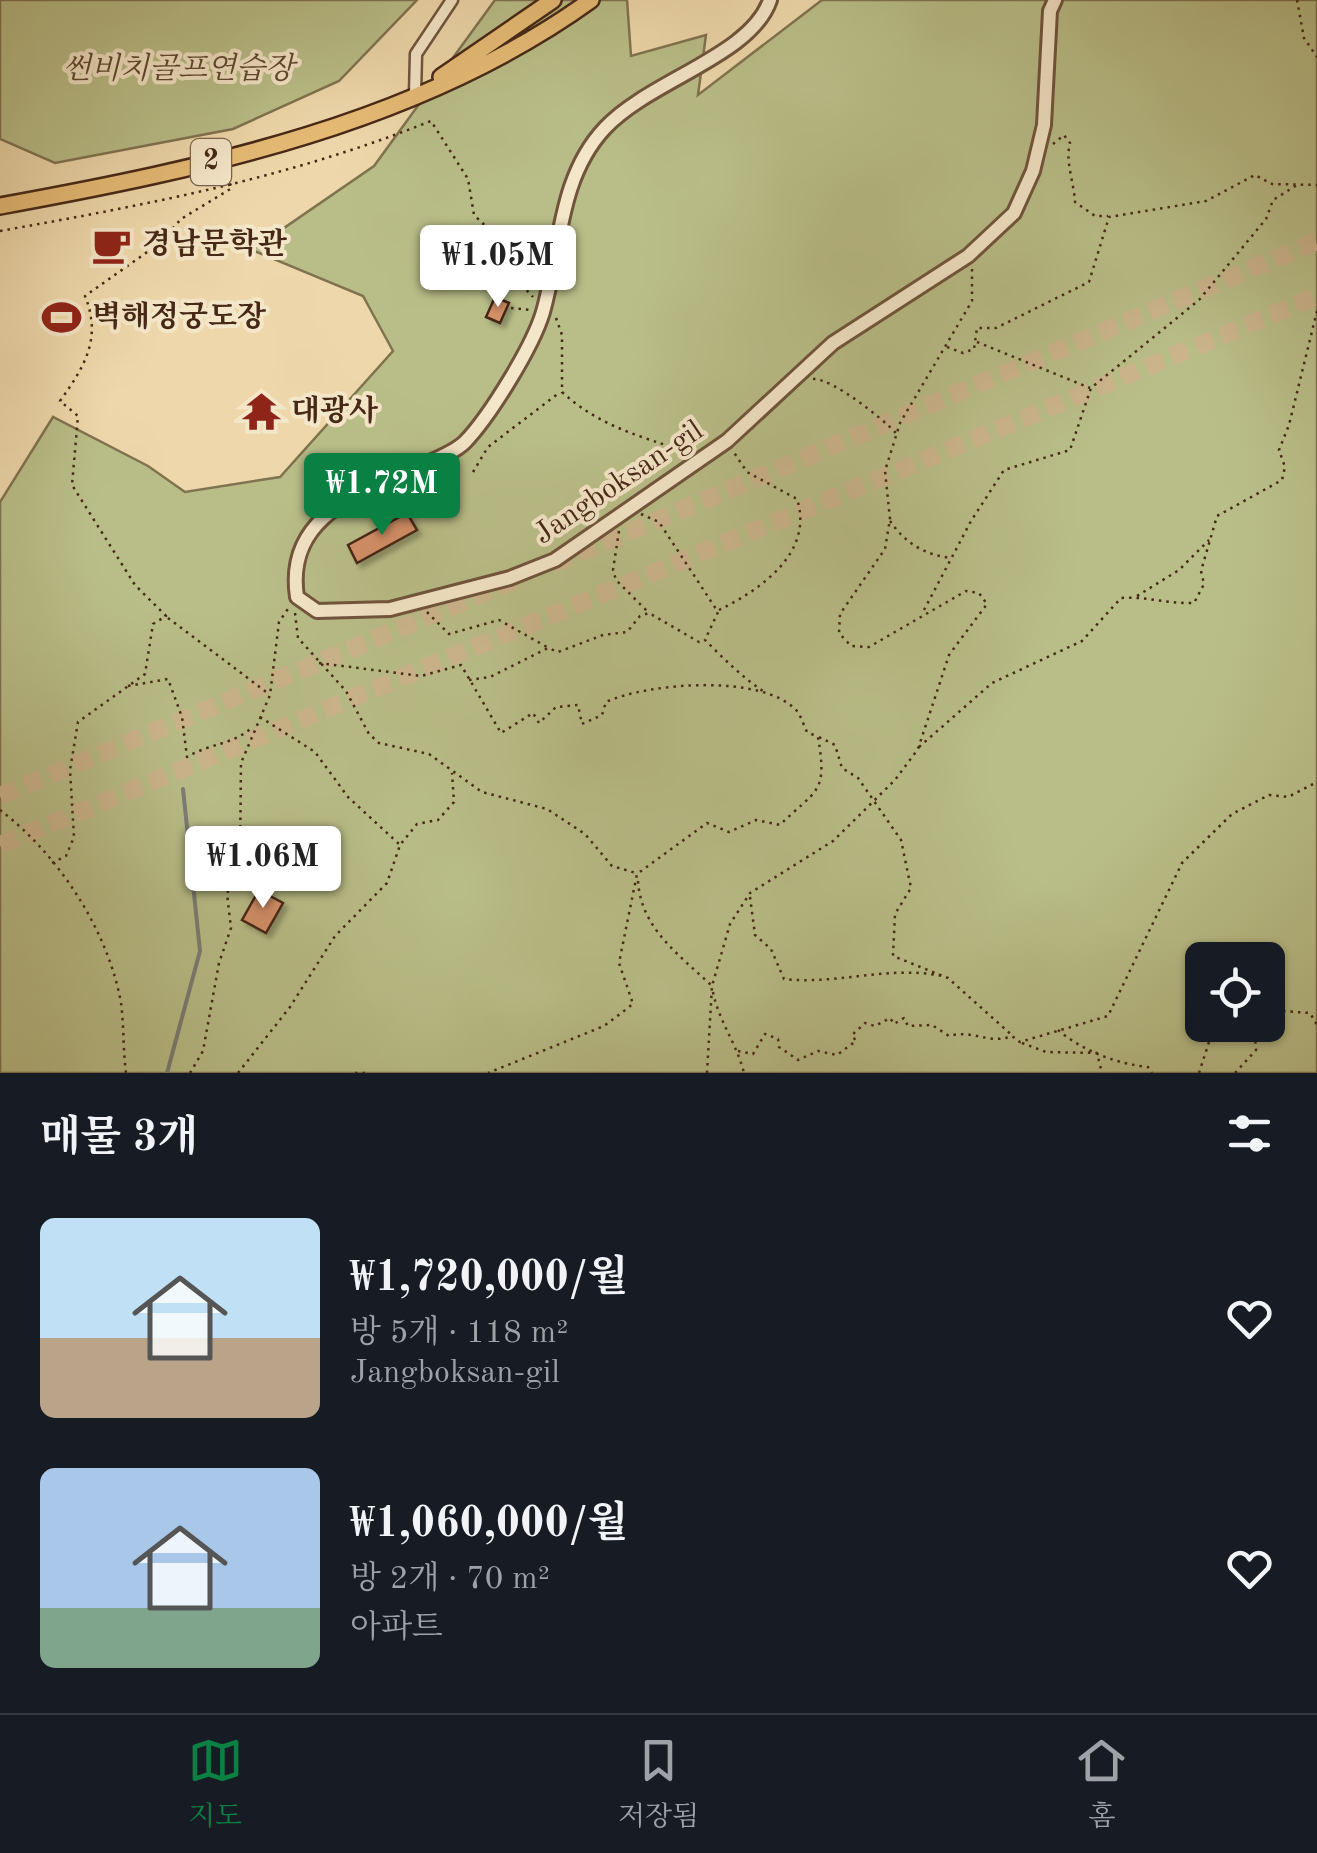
<!DOCTYPE html>
<html lang="ko">
<head>
<meta charset="utf-8">
<style>
	:root { --surface:#171b24; --page:#20242c; --text:#f1f3f6; --muted:#9ea1a6; --line:#363941; --accent:#0b8043 }
	body { margin:0; font-family:"Old Standard TT","Noto Serif KR",serif; background:var(--page); color:var(--text); height:100vh; display:flex; flex-direction:column; font-size:38px; white-space:nowrap }
	* { box-sizing:border-box; margin:0 }
	p { font-size:32px; color:var(--muted) }
	.icon { flex:none; width:55px; height:55px; fill:none; stroke:currentColor; stroke-width:2; stroke-linecap:round; stroke-linejoin:round }
	.map { position:relative; height:1073px; overflow:hidden }
	.sheet { display:flex; flex-direction:column; background:var(--surface); flex:1 }
	.sheet>* { flex:none }
	.buttons { position:absolute; left:1185px; top:942px; display:grid; gap:20px }
	.buttons a { display:grid; place-items:center; width:100px; height:100px; border-radius:15px; background:var(--surface); box-shadow:0 2px 8px #0004; font-size:50px }
	.price { position:absolute; translate:-50% -85px; padding:0 22px; border-radius:10px; background:#fff; color:#222; font-size:32px; line-height:65px; filter:drop-shadow(0 2px 5px #0008) }
	.price::after { content:''; position:absolute; left:50%; top:60px; width:30px; height:22px; margin-left:-15px; background:inherit; clip-path:polygon(0 0,100% 0,50% 100%) }
	.price.selected { background:var(--accent); color:#fff }
	ul { padding:0; list-style:none }
	li { display:flex; align-items:center; gap:30px; height:250px; padding:0 40px }
	li span { display:grid; place-items:center; flex:none; width:280px; height:200px; border-radius:15px; color:#555 }
	li>.icon { margin-inline-start:auto }
	span .icon { width:120px; height:120px; fill:#fffc; stroke-width:1 }
	li b { font-size:42px }
	h2 { display:flex; justify-content:space-between; align-items:center; height:120px; padding:0 40px; font-size:42px }
	.tab-bar { display:flex; justify-content:space-around; align-items:center; height:140px; border-top:2px solid var(--line); background:var(--surface); font-size:28px; color:var(--muted) }
	.tab-bar a { display:grid; justify-items:center; gap:5px }
	.tab-bar .selected { color:var(--accent) }
	.map>svg:first-child { display:block }
</style>
</head>
<body>
<div class="map">
<svg width="1317" height="1073" viewBox="0 0 1317 1073">
	<defs>
		<filter id="shadow"><feDropShadow dx="4.5" dy="4.5" stdDeviation="2.5" flood-color="#0004"/></filter>
	</defs>
	<rect width="100%" height="100%" fill="#eed8ab"/>
	<filter id="stains"><feTurbulence type="fractalNoise" baseFrequency=".002" numOctaves="4"/><feColorMatrix values="0 0 0 0 .2 0 0 0 0 .09 0 0 0 0 .02 0 0 0 .5 -.17"/></filter>
	<radialGradient id="worn" r=".72"><stop offset=".6" stop-color="#630" stop-opacity="0"/><stop offset="1" stop-color="#630" stop-opacity=".3"/></radialGradient>
	<path fill="#b9be88" stroke="#807350" stroke-width="2.5" fill-rule="evenodd" d="M0,0h417l-78,81 -106,48 -178,34 -55,-24z
		M495,0h132l4,56 75,-21 -8,60 124,-95h495v1073h-1317v-571l53,-85 95,49 37,26 95,-15 113,-126 -30,-55 -111,-46 122,-84zM1202,960h66v65h-66z"/>
	<g fill="none" stroke-linecap="round" stroke-linejoin="round">
		<path stroke="#7b7e75" stroke-width="4" d="M167,1073l33,-122 -17,-162"/>
	</g>
	<path fill="#d49068" stroke="#462817" stroke-width="2.5" filter="url(#shadow)" d="M495,297l14,6 -9,20 -14,-6z
		M407,513l10,17 -60,33 -9,-18z
		M259,890l24,13 -17,30 -24,-13z"/>
	<g fill="none" stroke-linecap="round" stroke-linejoin="round">
		<path stroke="#ccb58d" stroke-width="18" stroke-dasharray="18 9" stroke-linecap="butt" d="M553,564l764,-323
			M0,796l515,-216
			M0,845l1317,-549"/>
		<defs>
			<path id="minor" d="M415,94l1,-40 36,-54"/>
			<path id="tertiary" d="M770,0c-19,56 -120,80 -165,128 -47,50 -44,121 -62,184 -10,34 -53,104 -78,130 -11,11 -32,18 -46,25 -62,27 -134,50 -122,130l20,14 73,-2 120,-31 45,-18 172,-119 106,-98 135,-87 46,-43 19,-42 11,-46 6,-114 5,-11"/>
			<path id="primary" d="M441,77l112,-77
				M0,206c203,-37 421,-83 591,-206"/>
		</defs>
		<use href="#minor" stroke="#70543c" stroke-width="15"/>
		<use href="#tertiary" stroke="#70543c" stroke-width="18"/>
		<use href="#primary" stroke="#462817" stroke-width="20"/>
		<path stroke="#462817" stroke-width="2.5" stroke-dasharray="2.5 5" stroke-linecap="butt" d="M1297,0l7,38 13,19
			M1053,144l11,-9 6,8c-5,19 4,39 5,59l20,14h13
			M0,231c151,-27 288,-53 431,-110l37,58 6,36 24,23 12,34 23,25
			M511,308l19,2
			M556,318l6,17v57c37,34 77,44 125,60
			M977,342l113,46
			M947,347l16,6 11,-4 3,-21h19l93,-46 20,-65 97,-16 49,-26 17,9 45,1
			M813,379c19,-1 70,40 83,54
			M473,472l15,-25 71,-54
			M641,514l18,8 59,90 -13,28c17,17 38,38 58,51
			M890,521c15,22 35,34 61,37
			M619,531l-6,39 3,10 32,32
			M1137,596l42,-26 30,-30
			M719,610c43,-21 95,-58 78,-111l-50,-27 -14,-21
			M924,610l47,-89 33,-51 66,-20 21,-62 108,-88 67,-81 7,-19 24,-15
			M427,612l22,22 50,-14 48,27
			M295,613l3,25 48,53 23,43 10,9 50,11 53,38 65,17 38,25 27,32 24,7
			M168,618l101,76
			M319,663l102,13 40,-11 40,68 32,-20 6,10 17,-16 22,-2 4,19 20,-9 4,-13c41,-19 157,-29 191,9 4,5 7,15 10,21l11,5c10,58 -2,52 -38,88l-24,-5 -27,12 -22,-9 -70,51 -18,89 14,41 -29,22 -116,47
			M469,680l21,-3 58,-29 10,4 45,-17 24,-3 13,-16 9,-3 50,29 6,-2
			M128,686l40,-7 14,38 5,40c26,-15 43,-11 66,-30
			M260,717l55,35 33,45 51,47
			M819,737l16,8 7,23 16,10 43,62 10,48 -16,26 -2,42 55,22 66,59
			M919,747l73,-64 90,-42 39,-43c24,-2 47,6 73,5l10,-19 -3,-13 16,-55 65,-36 3,-13 -6,-17 10,-25 28,-114
			M0,810c58,44 108,120 121,193 3,23 2,47 5,70
			M52,863l14,-7 8,-19 -4,-67 8,-48 67,-48 8,-50 13,-8 -31,-31 -63,-100 6,-69 -18,-15c25,-35 42,-63 25,-105l75,-53 21,-24 51,-31 -8,-17
			M638,881c3,47 40,73 73,104
			M750,897l5,38 16,14 13,30c54,6 105,-14 158,-3
			M713,992c6,30 24,52 31,81
			M1268,1010l42,3 7,12
			M1058,1030c25,21 59,34 90,37l4,6
			M1022,1043l24,9 51,1 5,20
			M738,1051l15,3 12,-20 13,5 1,8 19,13 20,-9 19,4 19,-14 -4,-6 13,-12 10,3 15,-8 4,6 10,-6 4,8 24,-1 17,11c23,-7 41,9 63,0l8,6 88,-26 74,-153 50,-49 37,-19 19,2 29,-15
			M190,1073l13,-22 16,-88 12,-35 -4,-34 13,-35 1,-96 29,-68 9,-73 11,-16
			M238,1073l52,-66 45,-71 52,-53 13,-38 17,-21 21,-4 16,-18 -2,-29
			M355,1073h13
			M707,1073l5,-87 18,-62 20,-31 83,-52 62,-61 23,-31 31,-94 38,-51 -8,-11 -13,-2 -97,56 -18,-1 -12,-13 1,-19 45,-65 5,-30 -5,-48 15,-48 72,-122v-34
			M1199,1073l11,-34 25,-14
			M1235,1073l21,-23 -2,-25"/>
		<use href="#minor" stroke="#f4e6c8" stroke-width="10"/>
		<use href="#tertiary" stroke="#f4e6c8" stroke-width="12"/>
		<use href="#primary" stroke="#e7bc76" stroke-width="15"/>
	</g>
	<defs>
		<symbol id="cafe-bare" viewBox="-9 -9 18 18"><path d="M-5.5-4.5H6V0H3Q3 3.5 0 3.5H-2.5Q-5.5 3.5-5.5 0ZM3-3.2v2h1.7v-2ZM-6 4.5H4V6H-6Z" fill="#8f2418" stroke="#f4e6c8" stroke-width="2.5" paint-order="stroke"/></symbol>
		<symbol id="stadium-bare" viewBox="-9 -9 18 18"><path d="M0-5a6.5 5 0 1 0 0 10a6.5 5 0 1 0 0-10ZM-3.5-1.8h7v3.6h-7Z" fill="#8f2418" stroke="#f4e6c8" stroke-width="2.5" paint-order="stroke"/></symbol>
		<symbol id="temple-bare" viewBox="-9 -9 18 18"><path d="M0-6L5-2H3V0L6.5 2.5H4V6H1.5V3h-3V6H-4V2.5H-6.5L-3 0V-2H-5Z" fill="#8f2418" stroke="#f4e6c8" stroke-width="2.5" paint-order="stroke"/></symbol>
	</defs>
	<g fill-rule="evenodd">
		<use href="#cafe-bare" x="84" y="218" width="55" height="55"/>
		<use href="#stadium-bare" x="34" y="290" width="55" height="55"/>
		<use href="#temple-bare" x="234" y="384" width="55" height="55"/>
	</g>
	<g text-anchor="middle" dominant-baseline="central" stroke-width="8" stroke-linejoin="round" paint-order="stroke">
		<rect fill="#f4e6c8" stroke="#7a614c" stroke-width="2.5" x="191" y="139" width="40" height="46" rx="8"/>
		<g font-size="28" font-weight="bold" fill="#462817">
			<text x="211" y="162">2</text>
		</g>
		<g font-size="30" font-style="italic" fill="#5d462e" stroke="#f4e6c8">
			<text x="178" y="70">썬비치골프연습장</text>
		</g>
		<g font-size="30" font-weight="bold" fill="#462817" stroke="#f4e6c8" text-anchor="start">
			<text x="142" y="245">경남문학관</text>
			<text x="92" y="318">벽해정궁도장</text>
			<text x="291" y="412">대광사</text>
		</g>
		<g font-size="30" fill="#462817" stroke="#f4e6c8">
			<text transform="translate(619 483) rotate(-34)">Jangboksan-gil</text>
		</g>
	</g>
	<rect width="100%" height="100%" filter="url(#stains)"/>
	<rect width="100%" height="100%" fill="url(#worn)"/>
</svg>
<div class="buttons">
<a><svg class="icon" aria-label="locate" viewBox="0 0 24 24"><circle cx="12" cy="12" r="6"/><path d="M12 2v4M12 18v4M2 12h4M18 12h4"/></svg></a>
</div>
<b class="price" style="left:498px;top:310px">₩1.05M</b>
<b class="price selected" style="left:382px;top:538px">₩1.72M</b>
<b class="price" style="left:263px;top:911px">₩1.06M</b>
</div>
<section class="sheet">
<h2>매물 3개<svg class="icon" aria-label="filters" viewBox="0 0 24 24"><path d="M4 7h16M4 17h16"/><circle cx="9" cy="7" r="2"/><circle cx="15" cy="17" r="2"/></svg></h2>
<ul>
<li><span style="background:linear-gradient(#bfe0f5 60%,#b9a48a 0)"><svg class="icon" aria-label="home" viewBox="0 0 24 24"><path d="M3 11l9-7 9 7M6 9v11h12V9"/></svg></span><div><b>₩1,720,000/월</b><p>방 5개 · 118 m²</p><p>Jangboksan-gil</p></div><svg class="icon" aria-label="heart" viewBox="0 0 24 24"><path d="M12 20l-8-8c-3-5 5-10 8-4 3-6 11-1 8 4z"/></svg></li>
<li><span style="background:linear-gradient(#a9c7e8 70%,#7fa58c 0)"><svg class="icon" aria-label="home" viewBox="0 0 24 24"><path d="M3 11l9-7 9 7M6 9v11h12V9"/></svg></span><div><b>₩1,060,000/월</b><p>방 2개 · 70 m²</p><p>아파트</p></div><svg class="icon" aria-label="heart" viewBox="0 0 24 24"><path d="M12 20l-8-8c-3-5 5-10 8-4 3-6 11-1 8 4z"/></svg></li>
</ul>
</section>
<nav class="tab-bar">
<a class="selected"><svg class="icon" aria-label="map" viewBox="0 0 24 24"><path d="M3 6l6-2 6 2 6-2v14l-6 2-6-2-6 2zM9 4v14M15 6v14"/></svg>지도</a>
<a><svg class="icon" aria-label="saved" viewBox="0 0 24 24"><path d="M7 4h10v16l-5-4-5 4z"/></svg>저장됨</a>
<a><svg class="icon" aria-label="home" viewBox="0 0 24 24"><path d="M3 11l9-7 9 7M6 9v11h12V9"/></svg>홈</a>
</nav>
</body>
</html>
